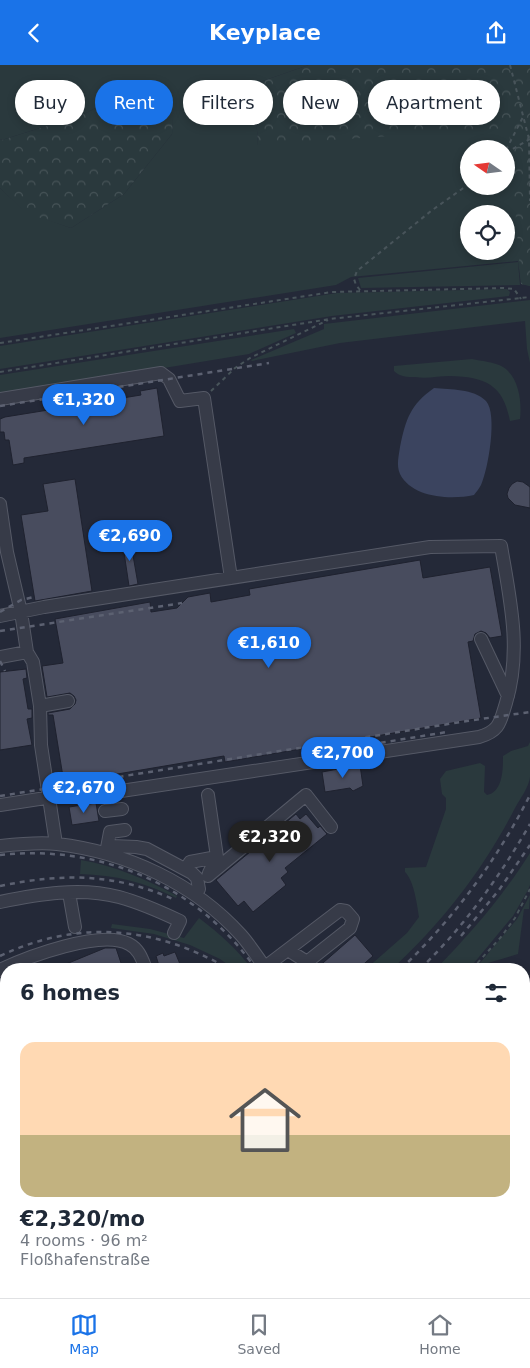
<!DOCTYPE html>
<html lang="en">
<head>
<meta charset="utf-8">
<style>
	:root { --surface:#fff; --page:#f2f2f3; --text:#1f2937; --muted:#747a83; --line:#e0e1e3; --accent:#1a73e8 }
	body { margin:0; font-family:"DejaVu Sans",sans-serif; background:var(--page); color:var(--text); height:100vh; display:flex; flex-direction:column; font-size:19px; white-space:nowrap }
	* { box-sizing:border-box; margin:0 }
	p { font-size:16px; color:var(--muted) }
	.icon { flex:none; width:28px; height:28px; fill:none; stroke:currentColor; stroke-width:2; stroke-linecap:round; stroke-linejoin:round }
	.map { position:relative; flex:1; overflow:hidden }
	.panel { position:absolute; left:0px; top:898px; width:530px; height:336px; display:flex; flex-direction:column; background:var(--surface); border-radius:20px 20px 0 0; box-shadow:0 2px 8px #0003 }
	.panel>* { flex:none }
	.guide { position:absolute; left:15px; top:15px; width:500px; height:45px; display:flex; gap:10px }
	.needle { width:32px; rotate:284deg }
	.fabs { position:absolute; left:460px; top:75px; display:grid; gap:10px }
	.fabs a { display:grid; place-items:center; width:55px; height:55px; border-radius:50%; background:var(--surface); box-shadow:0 2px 8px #0003; font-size:25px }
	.price { position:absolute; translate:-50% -42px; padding:0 11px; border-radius:18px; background:var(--accent); color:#fff; font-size:16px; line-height:32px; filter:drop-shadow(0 1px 2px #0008) }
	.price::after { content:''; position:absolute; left:50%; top:30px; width:15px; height:11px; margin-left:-8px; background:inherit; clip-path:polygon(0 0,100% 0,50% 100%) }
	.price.active { background:#222; color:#fff }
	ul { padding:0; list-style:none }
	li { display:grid; align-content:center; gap:10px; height:265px; padding:0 20px }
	li span { display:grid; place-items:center; height:155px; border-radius:15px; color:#555 }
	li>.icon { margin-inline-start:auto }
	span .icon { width:90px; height:90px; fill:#fffc; stroke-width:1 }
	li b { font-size:21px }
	h2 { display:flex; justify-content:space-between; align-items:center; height:60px; padding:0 20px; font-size:21px }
	.pill { padding:0 18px; border-radius:22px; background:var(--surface); box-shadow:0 2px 8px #0003; font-size:18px; line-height:45px }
	.pill.active { background:var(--accent); color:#fff }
	header { display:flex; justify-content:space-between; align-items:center; height:65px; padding:0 20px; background:var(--accent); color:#fff; font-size:22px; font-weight:600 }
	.dock { display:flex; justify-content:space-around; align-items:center; height:70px; border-top:1px solid var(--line); background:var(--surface); font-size:14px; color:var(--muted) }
	.dock a { display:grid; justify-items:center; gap:2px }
	.dock .active { color:var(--accent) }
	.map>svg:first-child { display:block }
</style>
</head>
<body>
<header><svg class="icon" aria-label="back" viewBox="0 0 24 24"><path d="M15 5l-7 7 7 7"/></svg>Keyplace<svg class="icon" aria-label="share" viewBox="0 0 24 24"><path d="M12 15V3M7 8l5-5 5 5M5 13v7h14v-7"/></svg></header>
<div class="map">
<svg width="530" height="1233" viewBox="0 0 530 1233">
	<defs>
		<pattern id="forest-crowns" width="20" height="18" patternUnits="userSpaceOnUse" patternTransform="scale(1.25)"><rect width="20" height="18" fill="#2a393d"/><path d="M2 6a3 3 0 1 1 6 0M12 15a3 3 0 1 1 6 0" fill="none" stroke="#465357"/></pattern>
	</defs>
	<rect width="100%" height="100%" fill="#242938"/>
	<path fill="#2a393d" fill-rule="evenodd" d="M0,0h309l-55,19 4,61 272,-80v221l-9,-2 -3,-23 -167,16 -15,8 -336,53v-150l26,24 45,16 53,-34 48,-60 1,-33 -36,-14 -55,28 -80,25 -2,-1zM469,84h37v37h-37zM469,149h37v37h-37z
		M518,197l2,23 -159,3 -3,-10z
		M507,224l3,3 -1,4 -177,20 -332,53v-23l337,-53z
		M530,235v63l-3,-14 -2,-28 -185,22 -88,18 -1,-1 73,-31v-5z
		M294,264l2,4 -47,21 -249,41v-20z
		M472,294c9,2 23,3 31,8 16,10 19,35 17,52l-10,2c-7,-37 -25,-44 -60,-45 -12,0 -23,3 -35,1 -8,0 -15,0 -21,-6v-5z
		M530,677c0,11 0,23 0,35 -1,10 -10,22 -15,31 -31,61 -73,115 -123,161h-26l41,-36 12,-16c-2,-13 -5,-36 -14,-45v-4l21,-1 20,-58v-11l-4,-4 -2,-15 6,-8 34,-8 5,3 -1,26 3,3c16,-3 16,-26 16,-39l8,-5 17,-5z
		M530,788v32l-2,5 -15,26 -44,53h-33c35,-36 67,-73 94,-116z
		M81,795c34,6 65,19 96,36l-1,2c-31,-16 -61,-23 -96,-24z
		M530,830l-1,14h-5l-6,45 -30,9 1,5 -14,1 42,-50z
		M199,853c20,15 38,31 53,51h-18l-14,-10 -30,-14 -36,-11 -43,-6 1,-4 38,5 34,9z
		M530,992v68l-6,1v-68z"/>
	<path fill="url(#forest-crowns)" d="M309,0h221v221l-9,-2 -12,-156 -251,17 -4,-61z
		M137,22l37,13 -2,34 -48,60 -53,34 -45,-15 -26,-25v-49l2,1 80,-25z"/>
	<path fill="#3b445f" d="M434,323c17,2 39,0 52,13 12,13 2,69 -5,84 -2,4 -5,7 -7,10 -23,5 -62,3 -74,-21 -4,-9 -1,-19 0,-27 6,-28 10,-42 34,-59z"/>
	<path fill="#484c5e" stroke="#1f222f" d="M157,323l7,48 -140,22v5l-11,2 -4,-25h-4l-1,-8h-4v-13l5,-2 136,-22 -1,-4z
		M75,414l17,112 -57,10 -14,-86 27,-4 -5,-27z
		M517,416l6,1 7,5v21l-15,-3 -7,-7 -1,-4 2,-6 3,-4z
		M130,473l8,46 -9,2 -7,-47z
		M420,495l3,18 67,-11 12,69 -12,2 -4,-5 -5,-2 -6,3 -2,7 -5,1 13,76 -256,44 -1,-6 -160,27 -11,-68h-5v-2l22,-4 5,-5 1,-4 -2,-4 -4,-3 -23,4 -5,-31 21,-3 -8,-44 95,-17 1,10 26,-4 11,-11 22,-4 1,9 39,-7 -1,-6z
		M26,604l1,9 -4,1 5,30h4v9l-5,1 5,26 -32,5v-78z
		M360,700l3,21 -10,5 -3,-3 -25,4 -3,-20z
		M96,738l3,18 -27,4 -3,-18z
		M296,749l4,5 6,-5 12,14 2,-2 7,8 -42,34 3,4 -7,6 5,7 -33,27 -9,-11 -6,5 -22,-26z
		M355,870l18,21 -15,13h-42z
		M105,883h11l7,21h-69z
		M175,887l7,17h-22l-4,-13 7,-3 1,3z"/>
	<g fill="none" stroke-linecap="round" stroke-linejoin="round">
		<defs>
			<path id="minor" d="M0,334l161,-26 8,6 11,22 24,-3 27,180
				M0,439l7,48 14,60 6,40 6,10 7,44 1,39 15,99
				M0,551l44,-9 386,-60 71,-1c9,53 21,104 5,157 -6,19 -6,28 -27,34l-371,56 -43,2 -65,10
				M481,574l27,57
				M0,592l27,-5
				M40,641l28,-5
				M208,730l9,62 -8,16
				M105,746l17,-2
				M0,781c19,-2 38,-4 57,-2 69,8 137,39 184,91 9,10 17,23 25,34
				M106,788l4,-21 15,-2
				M108,789l4,-8 24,1 11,2 45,24 5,5 2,11
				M186,804l4,-7 27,-5
				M208,811l98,-81 25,32
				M69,828l6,34
				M0,837c39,-8 80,-15 119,-5 22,6 42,15 61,24l-6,12
				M265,902l75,-57 6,1 7,8 -3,9 -43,34 -19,-12
				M0,905c27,-13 101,-41 129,-26 10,5 13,15 17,25
				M0,968l6,-2
				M0,1050l6,-3
				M0,1073l6,-2
				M0,1186l6,-3
				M210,1228l8,5
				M474,1228l4,5
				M235,1233l20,-5"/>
			<path id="major" d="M524,960l6,-1
				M524,981l6,-2
				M0,1148l6,-3"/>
		</defs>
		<use href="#minor" stroke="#555966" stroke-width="14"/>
		<use href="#major" stroke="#414451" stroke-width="17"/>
		<path stroke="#48545a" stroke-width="2" stroke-dasharray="4 4" stroke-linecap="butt" d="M510,0l19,74 1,62
			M506,85l18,-35
			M506,88l24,-14
			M360,225l-4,-5 -2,-6 3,-8 74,-60 38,-27
			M0,278l332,-51 171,-4 11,1 7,10
			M0,307l330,-53 200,-22
			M211,326l24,-23 15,-10 78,-38
			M472,904l29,-32 14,-19 15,-29
			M524,946l6,-2"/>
		<use href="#minor" stroke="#373b48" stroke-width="12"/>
		<use href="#major" stroke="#555a68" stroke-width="15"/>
		<path stroke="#5c6171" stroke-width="2.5" stroke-dasharray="5 5" stroke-linecap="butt" d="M0,341l269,-43
			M0,547l21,-12 13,-3
			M0,566l182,-28
			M0,596l5,10
			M361,681l86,-14
			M0,731l467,-75 63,-9
			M0,790c101,-11 197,30 256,114
			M0,821c63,-13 115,-13 175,14
			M461,871l38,-46 31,-45
			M0,891c78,-37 155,-30 229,13
			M401,904c53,-51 96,-109 129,-174
			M420,904c44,-42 80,-93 110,-145
			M0,1101l6,-2
			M0,1115l6,-3
			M451,1228l3,5"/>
	</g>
</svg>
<div class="fabs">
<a><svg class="needle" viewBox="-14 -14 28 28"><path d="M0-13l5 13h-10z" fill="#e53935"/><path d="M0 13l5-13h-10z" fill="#747a83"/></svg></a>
<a><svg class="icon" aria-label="locate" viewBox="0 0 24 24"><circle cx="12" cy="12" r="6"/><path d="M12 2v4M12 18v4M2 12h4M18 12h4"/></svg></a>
</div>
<b class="price" style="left:84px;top:361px">€1,320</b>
<b class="price" style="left:130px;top:497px">€2,690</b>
<b class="price" style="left:269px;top:604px">€1,610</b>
<b class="price" style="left:343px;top:714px">€2,700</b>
<b class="price" style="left:84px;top:749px">€2,670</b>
<b class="price active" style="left:270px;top:798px">€2,320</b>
<div class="guide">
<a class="pill">Buy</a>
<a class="pill active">Rent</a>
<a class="pill">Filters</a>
<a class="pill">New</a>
<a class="pill">Apartment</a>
</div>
<section class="panel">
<h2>6 homes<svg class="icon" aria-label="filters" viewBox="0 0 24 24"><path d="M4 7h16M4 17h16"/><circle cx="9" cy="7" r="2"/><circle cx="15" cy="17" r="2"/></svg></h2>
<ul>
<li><span style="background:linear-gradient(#ffd9b3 60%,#c2b280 0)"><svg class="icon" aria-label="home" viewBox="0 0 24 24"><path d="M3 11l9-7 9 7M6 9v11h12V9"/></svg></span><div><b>€2,320/mo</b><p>4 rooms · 96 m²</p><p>Floßhafenstraße</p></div></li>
</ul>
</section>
</div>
<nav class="dock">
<a class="active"><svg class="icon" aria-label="map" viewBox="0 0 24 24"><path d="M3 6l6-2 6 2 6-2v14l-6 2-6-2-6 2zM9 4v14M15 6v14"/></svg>Map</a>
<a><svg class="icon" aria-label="saved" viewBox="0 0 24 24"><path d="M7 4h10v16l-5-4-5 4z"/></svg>Saved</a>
<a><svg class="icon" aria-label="home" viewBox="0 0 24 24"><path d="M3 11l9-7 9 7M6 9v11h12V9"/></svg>Home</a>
</nav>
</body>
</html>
